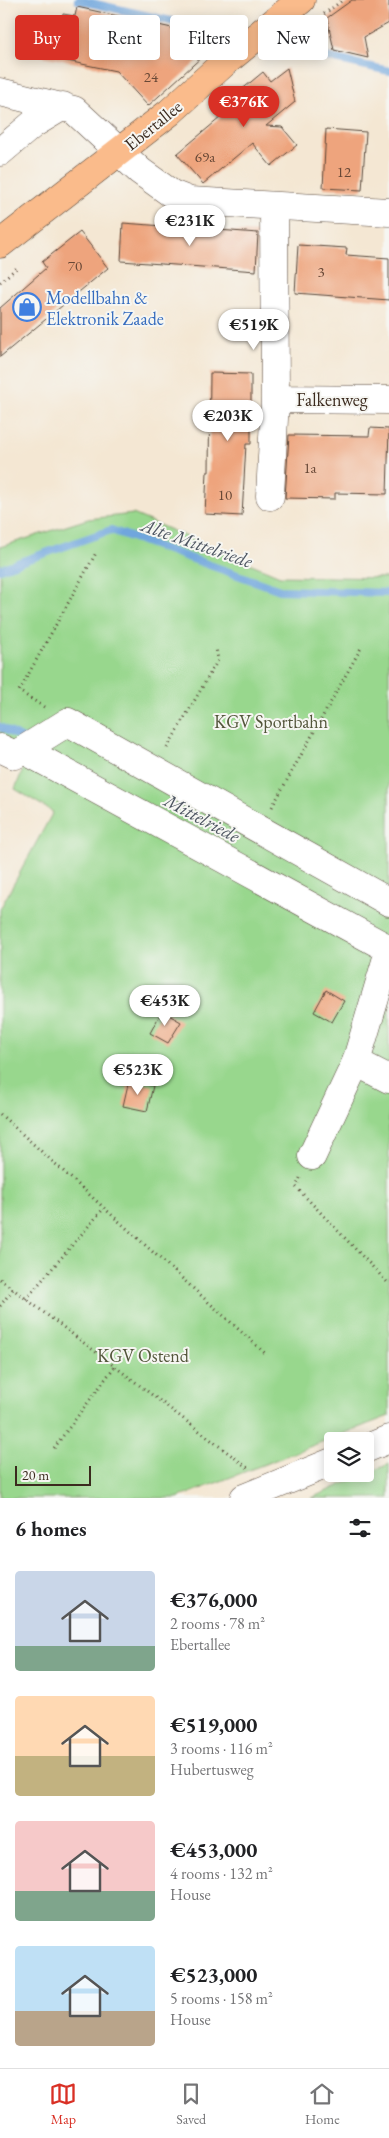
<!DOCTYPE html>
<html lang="en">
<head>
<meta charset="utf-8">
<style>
	:root { --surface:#fff; --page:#f6f6f6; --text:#202124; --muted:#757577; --line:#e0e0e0; --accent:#d93025 }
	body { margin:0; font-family:"EB Garamond",serif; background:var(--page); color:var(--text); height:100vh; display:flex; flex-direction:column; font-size:19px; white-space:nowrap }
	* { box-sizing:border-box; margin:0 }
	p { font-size:16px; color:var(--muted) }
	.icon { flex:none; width:28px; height:28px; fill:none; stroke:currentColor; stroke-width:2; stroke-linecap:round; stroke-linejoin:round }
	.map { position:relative; height:1498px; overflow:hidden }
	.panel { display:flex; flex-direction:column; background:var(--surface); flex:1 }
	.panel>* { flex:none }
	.hud { position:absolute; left:15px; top:15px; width:360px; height:45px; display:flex; gap:10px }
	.controls { position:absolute; left:324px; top:1432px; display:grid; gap:10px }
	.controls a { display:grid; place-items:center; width:50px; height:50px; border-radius:5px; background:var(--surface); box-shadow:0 2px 12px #0003; font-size:25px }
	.scale { position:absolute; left:15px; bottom:12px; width:76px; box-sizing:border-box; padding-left:5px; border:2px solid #3b2a1e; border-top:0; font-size:14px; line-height:18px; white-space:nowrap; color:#3b2a1e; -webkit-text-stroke:4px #f6f6f2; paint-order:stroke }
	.price { position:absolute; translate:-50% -42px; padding:0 11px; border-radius:18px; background:#fff; color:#222; font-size:16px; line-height:32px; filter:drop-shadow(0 1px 2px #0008) }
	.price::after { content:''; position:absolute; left:50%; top:30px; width:15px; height:11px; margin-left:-8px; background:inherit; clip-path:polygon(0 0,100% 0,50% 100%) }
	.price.current { background:var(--accent); color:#fff }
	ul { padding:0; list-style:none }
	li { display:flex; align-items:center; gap:15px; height:125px; padding:0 15px }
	li span { display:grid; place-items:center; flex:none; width:140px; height:100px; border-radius:5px; color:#555 }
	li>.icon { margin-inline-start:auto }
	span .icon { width:60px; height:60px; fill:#fffc; stroke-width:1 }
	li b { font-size:21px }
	h2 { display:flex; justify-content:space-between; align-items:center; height:60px; padding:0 15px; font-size:21px }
	.pill { padding:0 18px; border-radius:5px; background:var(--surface); box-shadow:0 2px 12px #0003; font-size:18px; line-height:45px }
	.pill.current { background:var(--accent); color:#fff }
	.tabs { display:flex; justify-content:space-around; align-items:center; height:70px; border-top:1px solid var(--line); background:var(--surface); font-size:14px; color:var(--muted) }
	.tabs a { display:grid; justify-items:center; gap:2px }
	.tabs .current { color:var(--accent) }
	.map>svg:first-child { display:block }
</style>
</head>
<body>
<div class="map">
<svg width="389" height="1498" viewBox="0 0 389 1498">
	<rect width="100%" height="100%" fill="#f6f6f2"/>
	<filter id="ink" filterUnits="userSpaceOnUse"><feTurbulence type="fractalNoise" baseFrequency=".02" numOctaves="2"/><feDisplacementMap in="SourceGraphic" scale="10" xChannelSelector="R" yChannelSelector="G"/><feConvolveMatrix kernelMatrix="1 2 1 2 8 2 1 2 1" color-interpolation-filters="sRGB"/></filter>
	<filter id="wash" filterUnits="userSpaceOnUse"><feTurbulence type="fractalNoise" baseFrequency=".0096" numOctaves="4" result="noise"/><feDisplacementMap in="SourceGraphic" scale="20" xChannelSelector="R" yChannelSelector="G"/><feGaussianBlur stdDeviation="1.12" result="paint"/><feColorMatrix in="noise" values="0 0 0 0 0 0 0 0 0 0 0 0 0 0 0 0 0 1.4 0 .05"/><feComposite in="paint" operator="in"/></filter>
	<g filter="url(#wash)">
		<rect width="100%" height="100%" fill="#f4e7d3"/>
		<path fill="#98d78d" stroke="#6a8056" d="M133,514l147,62 109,2v838l-212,82h-177v-589l53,-97 -38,-23 11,-27 -26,-16v-199l88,-28z
			M389,1464v34h-78z"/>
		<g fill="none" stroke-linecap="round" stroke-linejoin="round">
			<path stroke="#6fa6dd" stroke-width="8" d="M78,0l146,33
				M295,50l94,21
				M0,569l111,-39 169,60 109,3
				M0,727l27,14"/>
		</g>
		<g id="blocks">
			<path fill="#eea47d" d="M352,0h37v23l-25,14 4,21 -34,-8 -7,-32z
				M77,7l131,29 -4,19 -56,51 -32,-35 -88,-18 4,-20 26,5 5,-24 12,2z
				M287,68l8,34 -29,24 16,1 15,18 -26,21 -19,-23 -49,41 -26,-30 50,-42 -5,-6 41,-34 7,9z
				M326,129l40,3 -4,58 -39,-2z
				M123,223l135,10 -2,38 -135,-10z
				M80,232l28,36 -108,89v-49l46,-40 -4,-6z
				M298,245l49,3 -1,7 43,3v42l-94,-7z
				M210,373l41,1v70h-5l-4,72 -37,-2 2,-42h2z
				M370,428l19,1 -2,65 -52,-1v6l-50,-1 4,-63 80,1z
				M326,990l18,11 -12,21 -18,-10z
				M162,1011l19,11 -13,21 -18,-10z
				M129,1080l24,6 -6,25 -24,-5z"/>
		</g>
	</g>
	<g filter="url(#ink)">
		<use href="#blocks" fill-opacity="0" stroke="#574639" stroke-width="1"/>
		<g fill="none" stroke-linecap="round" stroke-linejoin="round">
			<defs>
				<path id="minor" d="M0,92l74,18 66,61 32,23 18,7 199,11
					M0,152l33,-28 30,-18
					M275,399l114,1
					M270,496l5,-97 -1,-193
					M0,748l15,7 53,-33 321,180
					M24,750l365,199
					M356,1062l33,17
					M312,1156l44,-94 33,-111
					M365,1449l24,-10
					M244,1498l88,-36"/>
				<path id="major" d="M0,244l170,-132 53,-48 78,-64"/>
			</defs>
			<use href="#minor" stroke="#574639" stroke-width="29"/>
			<use href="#major" stroke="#574639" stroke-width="29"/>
			<path stroke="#574639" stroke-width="3" stroke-dasharray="1 4" stroke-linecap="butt" d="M324,14l19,-14
				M0,282l19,-16
				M44,707l-25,-16 77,-138
				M167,748l51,-88 -2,-12
				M272,807l89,-159
				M0,1114l267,241
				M300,1178l-4,9 93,97
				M0,1279l248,189
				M26,1299l78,-91
				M0,1306l13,-17
				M54,1448l61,-82"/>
			<use href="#minor" stroke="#fff" stroke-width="28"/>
			<use href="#major" stroke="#fabb8b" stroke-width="28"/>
		</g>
	</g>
	<defs>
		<symbol id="shop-ring" viewBox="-11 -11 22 22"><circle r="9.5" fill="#f6f6f2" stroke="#3f7fe0" stroke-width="1.5"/><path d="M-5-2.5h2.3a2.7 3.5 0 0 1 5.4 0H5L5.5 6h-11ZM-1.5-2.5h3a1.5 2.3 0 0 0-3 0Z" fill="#3f7fe0"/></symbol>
	</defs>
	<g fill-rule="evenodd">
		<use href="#shop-ring" x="11" y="291" width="32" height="32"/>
	</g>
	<g text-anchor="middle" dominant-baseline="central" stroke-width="4" stroke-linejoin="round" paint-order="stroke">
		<g font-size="15" fill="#684836">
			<text x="151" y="76">24</text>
			<text x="205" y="156">69a</text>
			<text x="344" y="171">12</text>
			<text x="75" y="265">70</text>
			<text x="321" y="271">3</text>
			<text x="310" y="467">1a</text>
			<text x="225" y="494">10</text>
		</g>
		<g font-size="18" fill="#3b2a1e" stroke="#f6f6f2">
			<text transform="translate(153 125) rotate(-39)">Ebertallee</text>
			<text x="332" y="399">Falkenweg</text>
		</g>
		<g font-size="18" fill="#366cbe" stroke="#f6f6f2" text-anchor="start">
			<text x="46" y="297">Modellbahn &amp;<tspan x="46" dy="21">Elektronik Zaade</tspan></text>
		</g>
		<g font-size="18" fill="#52553a" stroke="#f6f6f2">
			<text x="271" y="721">KGV Sportbahn</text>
			<text x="143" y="1355">KGV Ostend</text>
		</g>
		<g font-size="19" font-style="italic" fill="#4d5561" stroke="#f6f6f2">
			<text transform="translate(197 543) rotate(19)">Alte Mittelriede</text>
			<text transform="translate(202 818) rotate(28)">Mittelriede</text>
		</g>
	</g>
</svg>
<div class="controls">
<a><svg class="icon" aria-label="layers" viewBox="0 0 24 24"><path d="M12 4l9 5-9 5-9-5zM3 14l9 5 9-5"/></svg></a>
</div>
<div class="scale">20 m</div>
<b class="price current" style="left:244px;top:128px">€376K</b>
<b class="price" style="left:190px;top:247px">€231K</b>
<b class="price" style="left:254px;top:351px">€519K</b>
<b class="price" style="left:228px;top:442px">€203K</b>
<b class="price" style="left:165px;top:1027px">€453K</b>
<b class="price" style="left:138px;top:1096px">€523K</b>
<div class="hud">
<a class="pill current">Buy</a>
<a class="pill">Rent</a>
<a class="pill">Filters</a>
<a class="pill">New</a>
</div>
</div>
<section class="panel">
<h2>6 homes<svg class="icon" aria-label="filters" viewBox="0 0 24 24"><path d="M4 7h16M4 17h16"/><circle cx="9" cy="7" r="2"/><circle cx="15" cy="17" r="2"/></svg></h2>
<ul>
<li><span style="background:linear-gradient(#c9d6e8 75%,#7fa58c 0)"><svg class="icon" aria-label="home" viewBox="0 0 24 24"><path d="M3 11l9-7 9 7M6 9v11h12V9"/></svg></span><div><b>€376,000</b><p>2 rooms · 78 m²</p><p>Ebertallee</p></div></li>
<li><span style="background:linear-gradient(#ffd9b3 60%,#c2b280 0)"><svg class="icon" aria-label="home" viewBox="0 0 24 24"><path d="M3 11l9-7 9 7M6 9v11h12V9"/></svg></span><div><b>€519,000</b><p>3 rooms · 116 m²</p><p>Hubertusweg</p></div></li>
<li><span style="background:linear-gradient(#f6c9c9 70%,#7fa58c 0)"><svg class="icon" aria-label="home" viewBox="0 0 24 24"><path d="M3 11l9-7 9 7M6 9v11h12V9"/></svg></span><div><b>€453,000</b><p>4 rooms · 132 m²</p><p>House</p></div></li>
<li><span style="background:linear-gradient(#bfe0f5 65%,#b9a48a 0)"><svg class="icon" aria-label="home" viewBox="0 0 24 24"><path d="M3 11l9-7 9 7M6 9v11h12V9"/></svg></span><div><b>€523,000</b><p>5 rooms · 158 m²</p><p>House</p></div></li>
</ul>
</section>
<nav class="tabs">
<a class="current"><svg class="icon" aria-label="map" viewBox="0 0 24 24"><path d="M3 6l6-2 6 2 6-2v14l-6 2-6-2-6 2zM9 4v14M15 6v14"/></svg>Map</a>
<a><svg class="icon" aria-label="saved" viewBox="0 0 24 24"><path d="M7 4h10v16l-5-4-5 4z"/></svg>Saved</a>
<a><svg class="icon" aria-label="home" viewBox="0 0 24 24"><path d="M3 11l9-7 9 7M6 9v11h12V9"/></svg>Home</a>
</nav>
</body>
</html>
